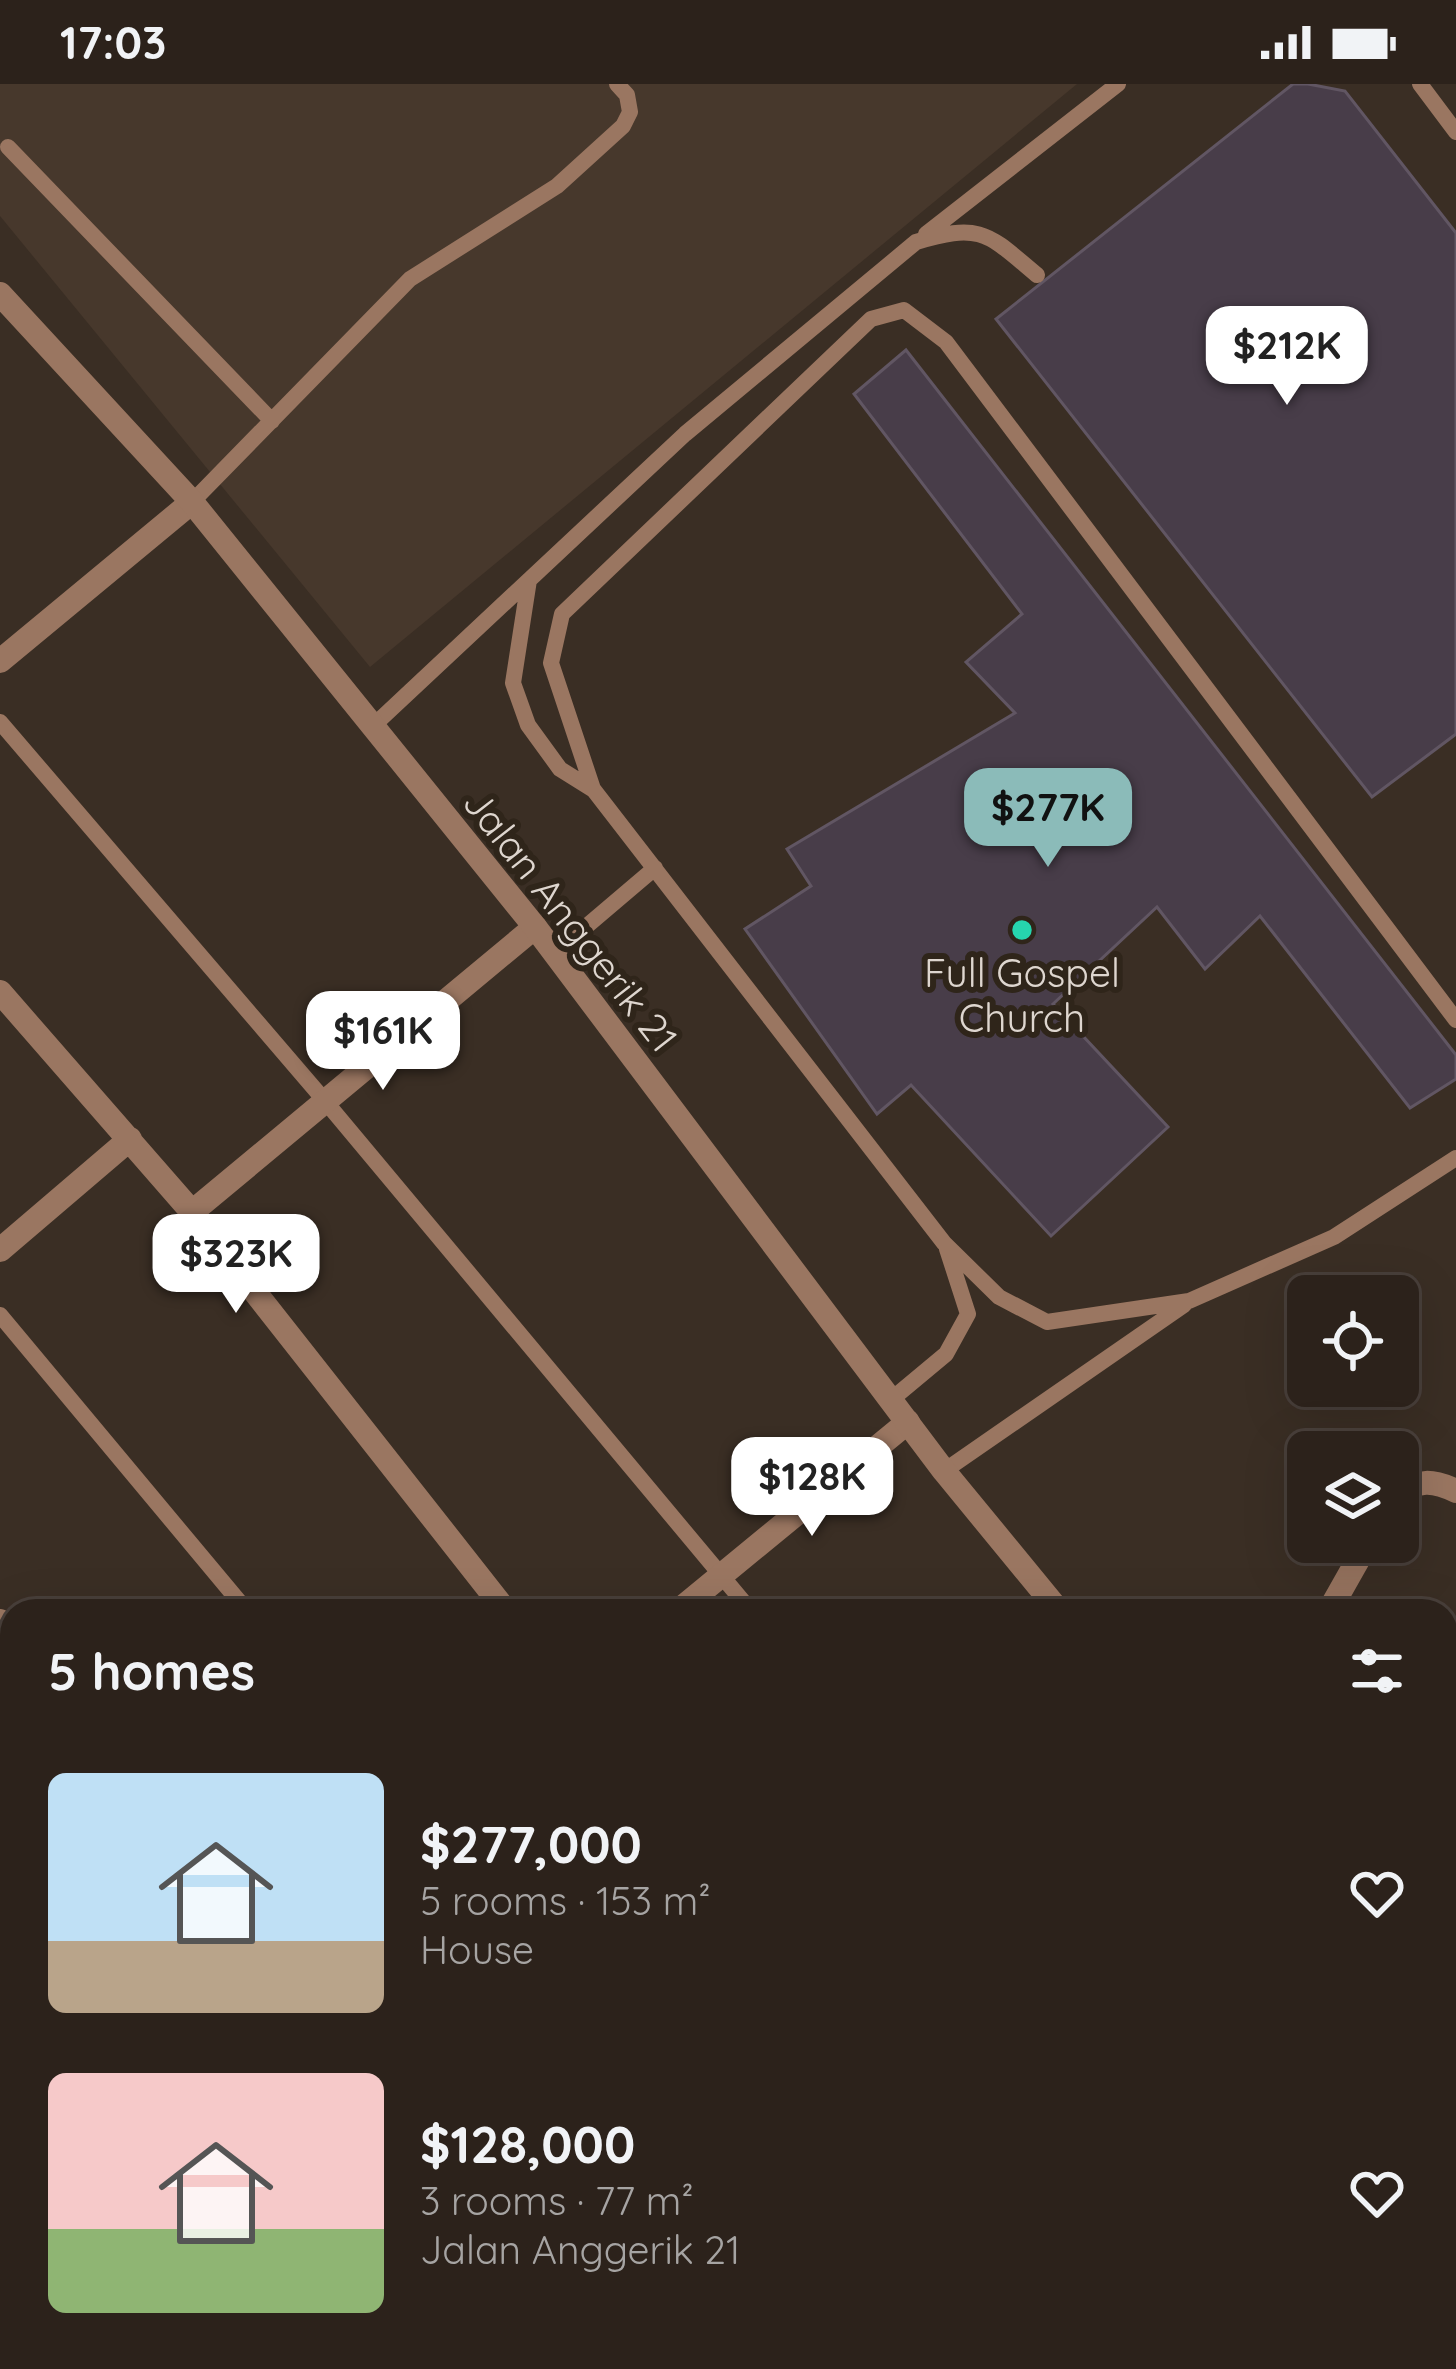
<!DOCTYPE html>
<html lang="en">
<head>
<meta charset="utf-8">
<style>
	:root { --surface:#2c221b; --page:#342a24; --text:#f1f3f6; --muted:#a6a4a3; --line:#483f3a; --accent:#8bbbb9 }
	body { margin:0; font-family:Quicksand,sans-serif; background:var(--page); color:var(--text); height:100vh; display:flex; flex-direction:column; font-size:45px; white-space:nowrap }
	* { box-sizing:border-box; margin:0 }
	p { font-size:39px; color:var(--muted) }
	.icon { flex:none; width:66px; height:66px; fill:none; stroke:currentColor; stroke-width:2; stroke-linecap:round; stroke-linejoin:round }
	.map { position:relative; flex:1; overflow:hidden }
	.drawer { position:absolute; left:0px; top:1515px; width:1458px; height:771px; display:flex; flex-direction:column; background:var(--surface); border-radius:36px 36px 0 0; box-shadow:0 12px 48px #0002,0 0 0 3px var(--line) }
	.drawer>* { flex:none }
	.fabs { position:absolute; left:1287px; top:1191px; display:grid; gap:24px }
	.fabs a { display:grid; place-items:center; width:132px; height:132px; border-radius:18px; background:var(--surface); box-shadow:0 12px 48px #0002,0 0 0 3px var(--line); font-size:60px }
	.price { position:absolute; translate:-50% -102px; padding:0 27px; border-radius:24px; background:#fff; color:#222; font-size:39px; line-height:78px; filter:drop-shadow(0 3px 6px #0008) }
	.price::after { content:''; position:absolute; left:50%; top:72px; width:36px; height:27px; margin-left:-18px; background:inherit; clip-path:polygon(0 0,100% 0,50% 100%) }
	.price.current { background:var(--accent); color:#111 }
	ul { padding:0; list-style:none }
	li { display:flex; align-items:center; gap:36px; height:300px; padding:0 48px }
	li span { display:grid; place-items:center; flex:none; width:336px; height:240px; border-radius:18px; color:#555 }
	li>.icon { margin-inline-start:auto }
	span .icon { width:144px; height:144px; fill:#fffc; stroke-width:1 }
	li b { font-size:51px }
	h2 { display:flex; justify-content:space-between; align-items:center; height:144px; padding:0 48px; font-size:51px }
	.status { display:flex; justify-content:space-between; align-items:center; height:84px; padding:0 60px; background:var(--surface); direction:ltr }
	.status svg { height:33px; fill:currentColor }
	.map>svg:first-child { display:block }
</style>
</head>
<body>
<div class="status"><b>17:03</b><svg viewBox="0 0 49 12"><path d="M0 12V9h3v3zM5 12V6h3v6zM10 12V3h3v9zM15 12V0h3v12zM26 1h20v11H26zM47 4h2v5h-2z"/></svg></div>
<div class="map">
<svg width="1456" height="2285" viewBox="0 0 1456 2285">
	<rect width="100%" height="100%" fill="#3a2e24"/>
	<path fill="#47382c" d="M0,0h1077l-707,583 -370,-451z"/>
	<path fill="#483d49" stroke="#615663" stroke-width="3" d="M1293,0h15l37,7 111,142v501l-84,63 -376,-478z
		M906,266l550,705v24l-46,29 -150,-192 -55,53 -48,-62 -104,97 115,123 -117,109 -140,-151 -34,29 -132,-185 66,-43 -24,-37 228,-136 -49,-51 56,-48 -168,-220z"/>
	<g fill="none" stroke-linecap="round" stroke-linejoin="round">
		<path stroke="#9a7661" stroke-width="16" d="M1420,0l36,48
			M8,63l264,274
			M926,150l192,-150
			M192,418l218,-223 147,-93 66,-60 7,-14 -3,-17 -10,-11
			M529,496l-16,103 15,42 32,44 32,20
			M0,638l325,379 426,510
			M372,643l313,-293 231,-192c66,-20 72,-8 121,33
			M555,869l100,-85
			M1456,936l-510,-678 -42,-32 -33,9 -309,295 -11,49 42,126 351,454 55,54 48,25 142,-21 145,-64 122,-79
			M0,1231l247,296
			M892,1315l54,-45 22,-40 -21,-65
			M944,1387l240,-166
			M1446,1629l10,6
			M0,1818l12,14
			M1437,2274l19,11
			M816,2285v-11"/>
		<path stroke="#9a7661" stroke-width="24" d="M0,577l192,-159
			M0,908l192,220 314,399
			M192,1128l343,-285
			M0,1166l130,-111
			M1398,1411c20,-16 35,-15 58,-4
			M678,1527l230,-189
			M1329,1527l39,-69
			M0,1537l12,14
			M0,2097l12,-10
			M0,2122l12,14
			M128,2274l10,11
			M619,2274l7,11
			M387,2285l13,-11
			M696,2285l8,-11
			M1093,2285l5,-11"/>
		<path stroke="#9a7661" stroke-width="24" d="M0,210l192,208 343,425 409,544 115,140
			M1446,1954l10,6"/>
	</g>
	<circle fill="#26d5ae" stroke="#2f251a" stroke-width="4.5" cx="1022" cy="846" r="12"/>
	<g text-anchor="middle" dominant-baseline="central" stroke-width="12" stroke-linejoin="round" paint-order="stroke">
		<g font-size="39" fill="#ded6cf" stroke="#2f251a">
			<text transform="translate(571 836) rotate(52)">Jalan Anggerik 21</text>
		</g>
		<g font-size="39" fill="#ded6cf" stroke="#2f251a">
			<text x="1022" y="888">Full Gospel<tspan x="1022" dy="45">Church</tspan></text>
		</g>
	</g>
</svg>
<div class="fabs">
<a><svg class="icon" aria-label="locate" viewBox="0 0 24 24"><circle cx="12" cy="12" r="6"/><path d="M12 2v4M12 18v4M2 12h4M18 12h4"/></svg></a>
<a><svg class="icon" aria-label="layers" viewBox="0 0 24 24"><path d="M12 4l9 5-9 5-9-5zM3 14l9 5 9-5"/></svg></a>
</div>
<b class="price" style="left:1287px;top:324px">$212K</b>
<b class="price current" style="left:1048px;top:786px">$277K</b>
<b class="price" style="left:383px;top:1009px">$161K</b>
<b class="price" style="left:236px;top:1232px">$323K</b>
<b class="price" style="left:812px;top:1455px">$128K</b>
<section class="drawer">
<h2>5 homes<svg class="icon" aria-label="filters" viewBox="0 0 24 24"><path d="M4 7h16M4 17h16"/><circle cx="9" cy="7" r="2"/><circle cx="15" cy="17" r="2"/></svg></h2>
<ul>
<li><span style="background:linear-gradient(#bfe0f5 70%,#b9a48a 0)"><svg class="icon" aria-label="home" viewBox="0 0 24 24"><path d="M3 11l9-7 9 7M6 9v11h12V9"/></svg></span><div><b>$277,000</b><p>5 rooms · 153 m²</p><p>House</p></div><svg class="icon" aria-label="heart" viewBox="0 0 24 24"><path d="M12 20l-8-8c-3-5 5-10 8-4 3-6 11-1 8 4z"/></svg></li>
<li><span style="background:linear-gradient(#f6c9c9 65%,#8fb573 0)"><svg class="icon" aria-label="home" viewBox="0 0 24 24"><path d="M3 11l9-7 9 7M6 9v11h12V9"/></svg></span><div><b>$128,000</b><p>3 rooms · 77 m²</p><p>Jalan Anggerik 21</p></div><svg class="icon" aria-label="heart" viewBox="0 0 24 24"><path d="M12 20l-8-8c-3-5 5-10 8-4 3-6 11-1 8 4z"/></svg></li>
</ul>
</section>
</div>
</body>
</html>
